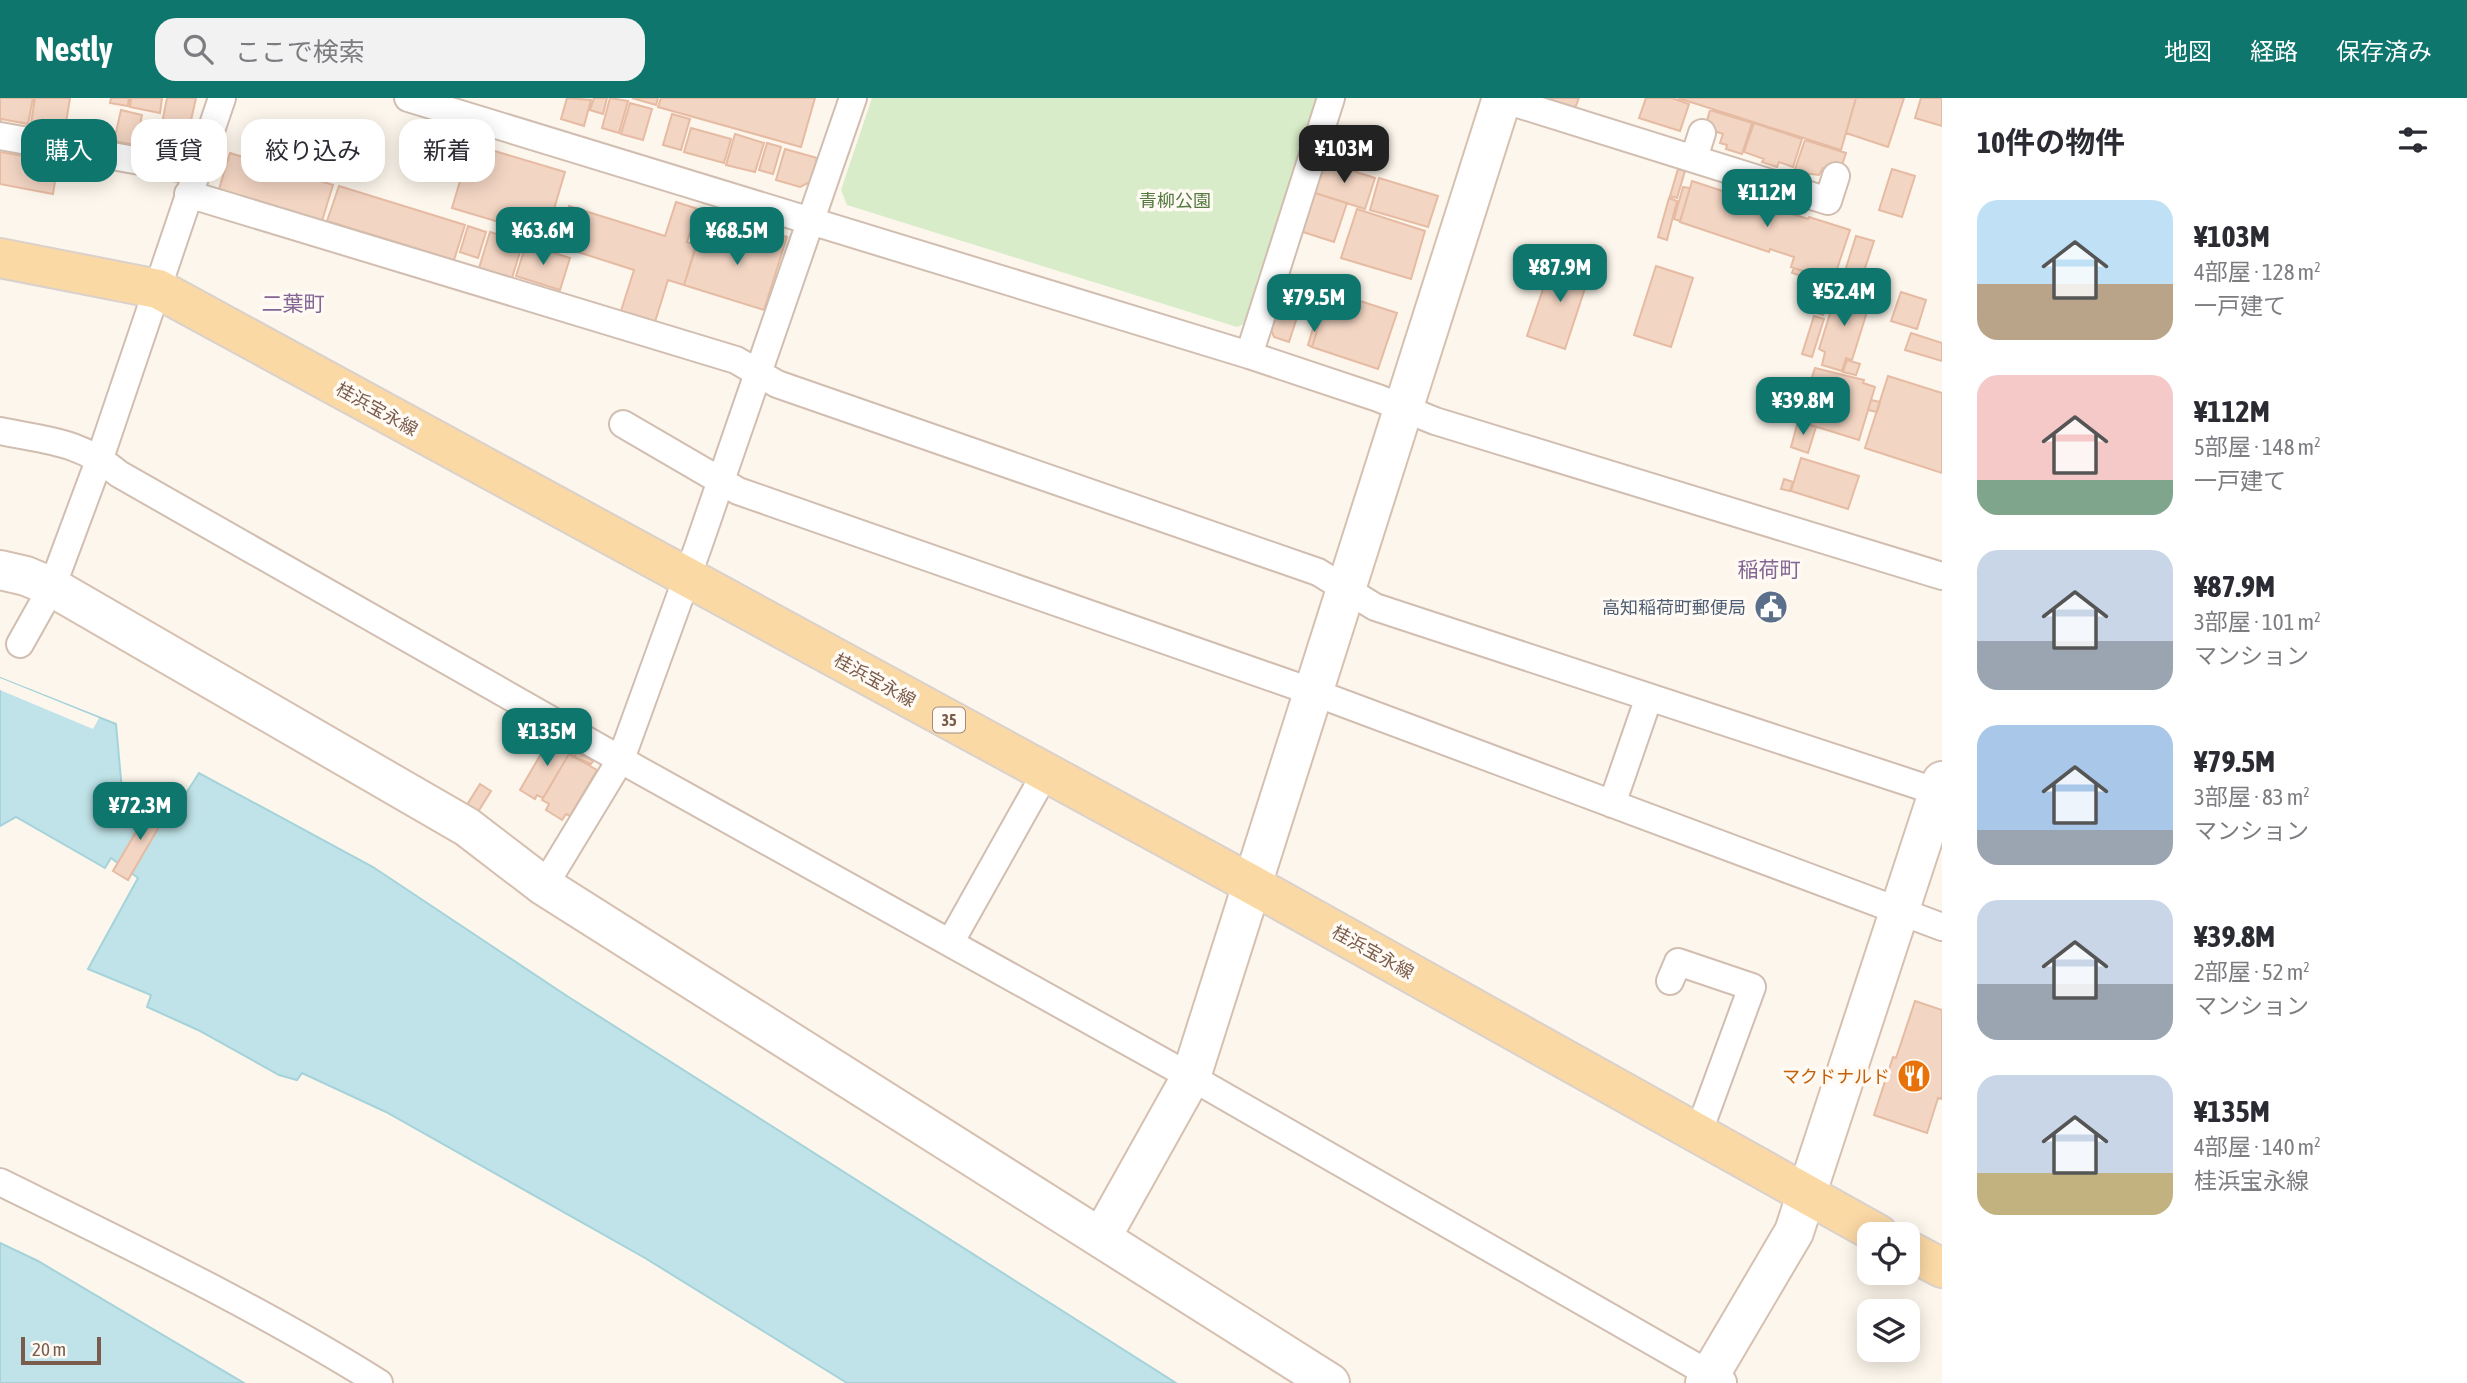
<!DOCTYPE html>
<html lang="ja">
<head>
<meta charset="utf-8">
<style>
	:root { --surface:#fff; --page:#f2f2f3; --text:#2b2b33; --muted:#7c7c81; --accent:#0f766e }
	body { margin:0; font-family:"Asap Condensed","Noto Sans JP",sans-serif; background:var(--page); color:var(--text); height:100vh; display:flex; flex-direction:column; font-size:26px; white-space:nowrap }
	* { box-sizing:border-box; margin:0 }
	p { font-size:23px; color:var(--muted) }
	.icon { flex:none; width:38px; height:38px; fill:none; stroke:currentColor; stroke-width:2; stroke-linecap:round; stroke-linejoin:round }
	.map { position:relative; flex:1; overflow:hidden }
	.sheet { display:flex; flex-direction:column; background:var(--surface); width:525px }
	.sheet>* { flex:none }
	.banner { position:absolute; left:21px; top:21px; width:665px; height:63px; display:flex; gap:14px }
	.buttons { position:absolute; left:1857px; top:1124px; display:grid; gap:14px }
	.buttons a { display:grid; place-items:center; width:63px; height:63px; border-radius:14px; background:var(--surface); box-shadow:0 4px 18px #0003; font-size:35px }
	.scale { position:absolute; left:21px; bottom:18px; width:80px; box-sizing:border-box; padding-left:7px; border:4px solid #7a5c4d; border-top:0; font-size:19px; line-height:24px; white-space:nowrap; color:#7a5c4d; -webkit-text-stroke:5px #fffaf3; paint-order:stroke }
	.price { position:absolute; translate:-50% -60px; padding:0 16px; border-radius:14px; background:var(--accent); color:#fff; font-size:23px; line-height:46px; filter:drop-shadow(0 2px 4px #0008) }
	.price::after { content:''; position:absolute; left:50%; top:42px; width:21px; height:16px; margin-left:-10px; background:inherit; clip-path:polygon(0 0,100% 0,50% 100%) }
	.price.on { background:#222; color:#fff }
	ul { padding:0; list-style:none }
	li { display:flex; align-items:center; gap:21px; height:175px; padding:0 35px }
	li span { display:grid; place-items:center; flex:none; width:196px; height:140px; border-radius:21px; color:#555 }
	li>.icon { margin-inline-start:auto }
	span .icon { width:84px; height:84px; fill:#fffc; stroke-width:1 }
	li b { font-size:30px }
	h2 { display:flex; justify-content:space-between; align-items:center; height:84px; padding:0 35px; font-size:30px }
	.tag { padding:0 24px; border-radius:21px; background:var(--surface); box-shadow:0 4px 18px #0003; font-size:24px; line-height:63px }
	.tag.on { background:var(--accent); color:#fff }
	header { display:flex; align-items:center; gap:42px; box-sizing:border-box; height:98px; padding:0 35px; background:var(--accent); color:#fff }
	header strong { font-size:33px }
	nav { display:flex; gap:38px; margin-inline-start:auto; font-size:24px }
	.search { width:490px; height:63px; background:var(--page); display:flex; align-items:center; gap:18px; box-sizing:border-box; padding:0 24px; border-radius:21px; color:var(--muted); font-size:26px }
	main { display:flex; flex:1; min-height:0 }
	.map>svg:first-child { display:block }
</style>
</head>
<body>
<header>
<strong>Nestly</strong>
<div class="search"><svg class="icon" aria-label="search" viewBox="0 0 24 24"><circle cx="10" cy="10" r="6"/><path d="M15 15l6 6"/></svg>ここで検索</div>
<nav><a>地図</a><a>経路</a><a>保存済み</a></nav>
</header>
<main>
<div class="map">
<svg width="1942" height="1285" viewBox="0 0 1942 1285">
	<rect width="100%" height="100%" fill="#fdf6ec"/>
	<path fill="#d8ecc9" d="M872,0h449l-73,224 -11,5 -390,-122 -6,-15z"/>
	<path fill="#bfe3e8" stroke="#a5d3da" stroke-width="2" d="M0,580l116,46 6,67 2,4 10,6 1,4h3l29,18 32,-50 174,94 194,129 609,387h-329l-202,-125 -259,-146 -84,-39 -5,7 -18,-5 -81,-45 -51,-23 4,-12 -63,-26 50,-91 -27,-20 -6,10 -89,-51 -16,9z
		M0,1145l38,18 206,122h-244z"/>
	<path fill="#fdf6ec" d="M0,580l99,40 -6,11 -93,-39z"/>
	<path fill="#f3d5c3" stroke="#e6bba3" stroke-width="2" d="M0,0h33l-5,26 -27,-5 -1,5z
		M35,0h35l-5,31 -34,-6z
		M111,0h18l-1,8 -18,-3z
		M131,0h31l-2,15 -30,-6z
		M167,0h29l-9,40 -27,-5z
		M567,0l24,2 -7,26 -23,-7z
		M594,0h13l-4,16 -13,-4z
		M610,0l18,3 -9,32 -17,-5z
		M632,0h26l-2,7z
		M661,0h154l-14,49 -143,-40z
		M1538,0h41l-4,10 -3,1z
		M1646,0h26l17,6 -9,27 -41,-13z
		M1678,0h178l-15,52z
		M1856,0h48l-16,49 -42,-14z
		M1921,0h21v28l-27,-8z
		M630,5l22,6 -9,31 -22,-6z
		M121,12l21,5 -6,30 -22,-4z
		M1710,12l42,13 -10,31 -16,-5 1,-4 -7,-2 3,-9 -18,-6z
		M672,16l18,5 -9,31 -18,-5z
		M1754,25l48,16 -9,28 -14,-5 -2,5 -15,-5 2,-3 -20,-7z
		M691,30l40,11 -7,24 -40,-11z
		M735,36l29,9 -9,29 -29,-7z
		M1805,42l41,13 -7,21 -16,-6 -4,7 -25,-3z
		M767,45l14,4 -8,27 -14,-4z
		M471,46l94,28 -19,64 -94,-28z
		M785,51l32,9 -7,24 -10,5 -24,-7z
		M0,54l58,10 -5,32 -53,-10z
		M230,55l103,32 -11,36 -103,-32z
		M1322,63l53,17 -10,31 -53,-17z
		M1678,71l7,2 -8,27 -7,-2z
		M1892,71l23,7 -13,41 -23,-7z
		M1379,80l59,18 -10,31 -58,-17z
		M1692,83l116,38 1,-2 41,13 -17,51 -42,-14 3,-10 -24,-8 -1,3 -89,-30z
		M339,88l126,39 -11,35 -127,-39z
		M1683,89l7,1 -10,33 -6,-2z
		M1312,94l35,11 -13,39 -34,-11z
		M1669,100l8,3 -10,39 -9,-3z
		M676,104l22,7 -11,33 9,3 -12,40 -16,-5 -14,45 -34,-11 14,-44 -78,-25 13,-39 96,30z
		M1357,111l68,22 -14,48 -70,-21z
		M468,128l18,6 -8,26 -18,-6z
		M750,128l37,11 -23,73 -80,-25 16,-51 43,14z
		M490,134l33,10 -11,36 -33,-10z
		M1856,138l18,5 -16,48 -17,-5z
		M526,146l44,14 -10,32 -44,-14z
		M1572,162l20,7 -27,82 -38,-13 25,-73 16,6z
		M1656,168l37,12 -22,69 -37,-12z
		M1794,170l37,13 -1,5 -38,-13z
		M1284,182l23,7 -18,55 -15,-5 -4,-10z
		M1838,190l33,11 -19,61 -6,-2 -4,13 -20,-6 3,-13 -6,-3z
		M1329,193l68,22 -19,56 -66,-22z
		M1901,194l25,8 -9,29 -26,-8z
		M1821,201l7,3 -5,13 -6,-2z
		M1814,218l10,3 -12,38 -10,-3z
		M1315,224l4,2 -7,23 -4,-2z
		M1911,235l31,10v18l-37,-11z
		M1847,262l13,4 -4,11 -13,-3z
		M1815,270l49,12 -1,3 12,4 -16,53 -61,-19z
		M1888,278l54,17v80l-77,-25z
		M1871,302l9,2 -3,10 -9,-2z
		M1798,323l18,6 -8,26 -17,-6z
		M1801,360l58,18 -11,33 -57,-18z
		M1784,381l9,3 -3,9 -9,-2z
		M552,637l23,16 -3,4 -3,-1 -26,44 -6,-3 -2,4 -15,-9z
		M577,654l16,9 -2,3 -17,-7z
		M569,656l28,16 -27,46 -4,-2 -4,6 -16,-10 3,-6 -7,-4z
		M480,686l11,7 -15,24 -11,-7z
		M152,707l15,8 -39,67 -15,-9z
		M1915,903l27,9v84l-1,5 -3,-1 -11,35 -53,-18 19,-58 3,1z"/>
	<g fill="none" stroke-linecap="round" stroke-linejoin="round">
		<defs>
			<path id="street" d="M408,0l841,257 129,43 57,23 507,155
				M1502,1l326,102 8,-25
				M0,38l196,35
				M1694,60l8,-25
				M188,96l548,166 41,24 541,188 57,35 563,185
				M1249,257l82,-257
				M623,326l115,67 575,201 629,235
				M0,333c48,10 80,10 119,43l520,296 552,307 532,305
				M20,546l32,-57 48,-129 122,-360
				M1612,706l37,-107
				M544,788l77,-127 77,-212 155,-449
				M950,845l96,-171
				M1670,883l8,-19 74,25 -54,147
				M0,1084c128,63 258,125 379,201"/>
			<path id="secondary" d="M0,472l26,6 26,11 415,240 77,59 786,497
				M1101,1140l90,-161 311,-979
				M1705,1285l89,-151 148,-451"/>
			<path id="primary" d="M0,160l158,31 1093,595 627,350
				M1908,1152l34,18"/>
		</defs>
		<use href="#street" stroke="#d1beb0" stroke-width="30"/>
		<use href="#secondary" stroke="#d6c0b0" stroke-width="42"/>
		<use href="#primary" stroke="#dad1cd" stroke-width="42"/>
		<use href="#street" stroke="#fff" stroke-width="26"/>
		<use href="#secondary" stroke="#fff" stroke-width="38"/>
		<use href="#primary" stroke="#fbd9a5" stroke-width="38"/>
	</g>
	<defs>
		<symbol id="civic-disc" viewBox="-11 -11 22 22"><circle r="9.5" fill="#5c6f8a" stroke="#fffaf3"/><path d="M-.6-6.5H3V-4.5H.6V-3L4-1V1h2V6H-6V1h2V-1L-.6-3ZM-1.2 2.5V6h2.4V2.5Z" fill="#fff"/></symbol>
		<symbol id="restaurant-disc" viewBox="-11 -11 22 22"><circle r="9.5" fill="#e8710a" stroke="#fffaf3"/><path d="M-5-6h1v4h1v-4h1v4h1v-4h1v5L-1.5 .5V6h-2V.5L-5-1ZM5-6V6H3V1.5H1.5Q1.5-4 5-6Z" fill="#fff"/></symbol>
	</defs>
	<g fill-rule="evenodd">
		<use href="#civic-disc" x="1752" y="490" width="38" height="38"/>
		<use href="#restaurant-disc" x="1895" y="959" width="38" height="38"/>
	</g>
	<g text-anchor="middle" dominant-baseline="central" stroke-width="7" stroke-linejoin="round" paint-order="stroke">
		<rect fill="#fffaf3" stroke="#a28b7f" stroke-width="2" x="933" y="609.5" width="32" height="25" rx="5"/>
		<g font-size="16" font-weight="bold" fill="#7a5c4d">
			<text x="949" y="622">35</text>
		</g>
		<g font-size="18" fill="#537a41" stroke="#fffaf3">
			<text x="1175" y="102">青柳公園</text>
		</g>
		<g font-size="18" fill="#7a5c4d" stroke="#fffaf3">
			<text transform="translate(377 311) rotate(29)">桂浜宝永線</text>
			<text transform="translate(875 582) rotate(29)">桂浜宝永線</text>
			<text transform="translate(1373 854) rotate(29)">桂浜宝永線</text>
		</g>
		<g font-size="18" fill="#4e5e75" stroke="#fffaf3" text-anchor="end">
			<text x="1746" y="509">高知稲荷町郵便局</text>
		</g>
		<g font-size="18" fill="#c56008" stroke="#fffaf3" text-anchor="end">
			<text x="1890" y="978">マクドナルド</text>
		</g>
		<g font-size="21" fill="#846695" stroke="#fffaf3">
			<text x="293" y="205">二葉町</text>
			<text x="1769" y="471">稲荷町</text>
		</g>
	</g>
</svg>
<div class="buttons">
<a><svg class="icon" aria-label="locate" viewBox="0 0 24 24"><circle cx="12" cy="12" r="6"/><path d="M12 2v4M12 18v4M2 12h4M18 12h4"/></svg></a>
<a><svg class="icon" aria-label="layers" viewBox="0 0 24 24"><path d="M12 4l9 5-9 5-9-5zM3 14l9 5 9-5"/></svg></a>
</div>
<div class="scale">20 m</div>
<b class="price on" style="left:1344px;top:87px">¥103M</b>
<b class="price" style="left:1767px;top:131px">¥112M</b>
<b class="price" style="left:543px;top:169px">¥63.6M</b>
<b class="price" style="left:737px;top:169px">¥68.5M</b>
<b class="price" style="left:1560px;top:206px">¥87.9M</b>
<b class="price" style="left:1844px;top:230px">¥52.4M</b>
<b class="price" style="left:1314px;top:236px">¥79.5M</b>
<b class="price" style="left:1803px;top:339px">¥39.8M</b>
<b class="price" style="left:547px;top:670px">¥135M</b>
<b class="price" style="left:140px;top:744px">¥72.3M</b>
<div class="banner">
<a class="tag on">購入</a>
<a class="tag">賃貸</a>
<a class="tag">絞り込み</a>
<a class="tag">新着</a>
</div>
</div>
<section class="sheet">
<h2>10件の物件<svg class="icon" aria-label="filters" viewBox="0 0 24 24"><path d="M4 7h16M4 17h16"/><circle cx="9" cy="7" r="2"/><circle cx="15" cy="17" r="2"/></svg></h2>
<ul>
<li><span style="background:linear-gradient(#bfe0f5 60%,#b9a48a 0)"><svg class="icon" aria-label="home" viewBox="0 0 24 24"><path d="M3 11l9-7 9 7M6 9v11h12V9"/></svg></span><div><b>¥103M</b><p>4部屋 · 128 m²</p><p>一戸建て</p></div></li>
<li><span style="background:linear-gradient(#f6c9c9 75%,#7fa58c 0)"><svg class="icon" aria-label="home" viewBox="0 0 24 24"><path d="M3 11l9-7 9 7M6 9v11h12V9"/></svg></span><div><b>¥112M</b><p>5部屋 · 148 m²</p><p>一戸建て</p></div></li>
<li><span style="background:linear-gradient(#c9d6e8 65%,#9aa5b1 0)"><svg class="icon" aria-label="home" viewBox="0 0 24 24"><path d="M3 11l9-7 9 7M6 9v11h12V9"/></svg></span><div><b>¥87.9M</b><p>3部屋 · 101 m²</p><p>マンション</p></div></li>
<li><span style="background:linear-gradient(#a9c7e8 75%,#9aa5b1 0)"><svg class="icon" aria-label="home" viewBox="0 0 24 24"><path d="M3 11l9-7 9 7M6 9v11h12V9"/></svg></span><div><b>¥79.5M</b><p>3部屋 · 83 m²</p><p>マンション</p></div></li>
<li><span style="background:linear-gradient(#c9d6e8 60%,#9aa5b1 0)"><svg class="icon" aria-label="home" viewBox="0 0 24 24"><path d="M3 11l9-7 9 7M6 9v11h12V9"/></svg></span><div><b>¥39.8M</b><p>2部屋 · 52 m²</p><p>マンション</p></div></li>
<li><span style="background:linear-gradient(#c9d6e8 70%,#c2b280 0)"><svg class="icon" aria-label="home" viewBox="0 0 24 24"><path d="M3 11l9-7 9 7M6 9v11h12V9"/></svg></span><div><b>¥135M</b><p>4部屋 · 140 m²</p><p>桂浜宝永線</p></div></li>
</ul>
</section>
</main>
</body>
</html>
